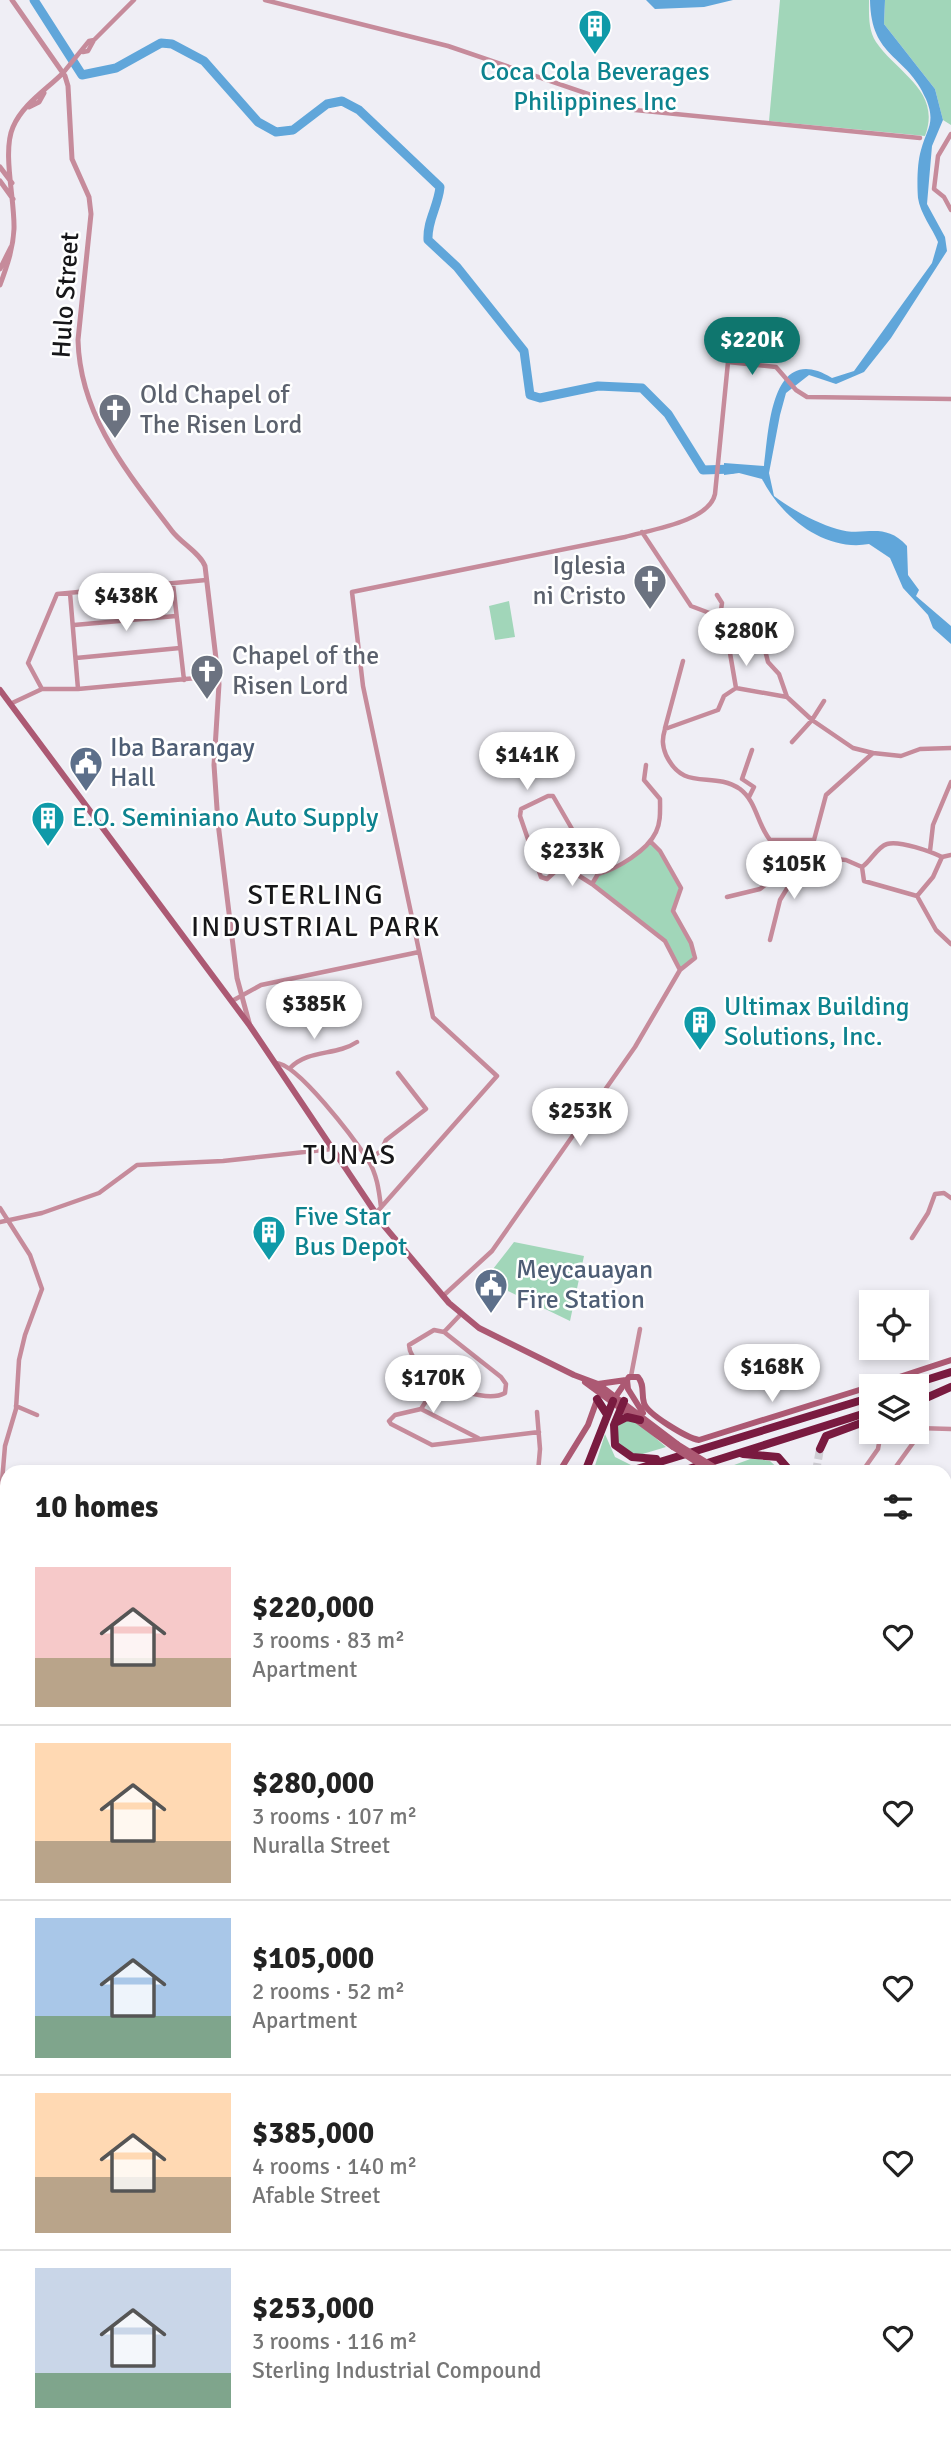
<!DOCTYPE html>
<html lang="en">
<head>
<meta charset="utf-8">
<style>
	:root { --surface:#fff; --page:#f2f2f2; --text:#222; --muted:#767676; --line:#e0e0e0; --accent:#0f766e }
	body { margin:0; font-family:Signika,sans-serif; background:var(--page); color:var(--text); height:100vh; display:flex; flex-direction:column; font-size:26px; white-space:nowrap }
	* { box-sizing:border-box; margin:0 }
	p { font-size:23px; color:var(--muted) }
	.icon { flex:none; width:38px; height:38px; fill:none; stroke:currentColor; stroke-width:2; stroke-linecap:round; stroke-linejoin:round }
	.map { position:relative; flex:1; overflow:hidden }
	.details { position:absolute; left:0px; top:1465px; width:952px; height:975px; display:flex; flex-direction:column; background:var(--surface); border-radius:21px 21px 0 0; box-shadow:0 4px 10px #0003 }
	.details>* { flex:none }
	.fabs { position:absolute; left:859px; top:1290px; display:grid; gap:14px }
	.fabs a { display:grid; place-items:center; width:70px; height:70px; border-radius:0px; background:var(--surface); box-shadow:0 4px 10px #0003; font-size:35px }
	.price { position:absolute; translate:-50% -60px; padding:0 16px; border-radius:24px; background:#fff; color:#222; font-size:23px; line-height:46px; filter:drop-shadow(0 2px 4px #0008) }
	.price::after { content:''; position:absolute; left:50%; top:42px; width:21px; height:16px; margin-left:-10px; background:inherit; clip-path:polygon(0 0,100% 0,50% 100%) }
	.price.active { background:var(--accent); color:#fff }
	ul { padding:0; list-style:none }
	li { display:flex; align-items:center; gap:21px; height:175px; padding:0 35px }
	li+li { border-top:2px solid var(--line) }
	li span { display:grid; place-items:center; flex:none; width:196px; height:140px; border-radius:0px; color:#555 }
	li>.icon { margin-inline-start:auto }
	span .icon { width:84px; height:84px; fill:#fffc; stroke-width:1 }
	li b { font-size:30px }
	h2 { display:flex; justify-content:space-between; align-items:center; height:84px; padding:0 35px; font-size:30px }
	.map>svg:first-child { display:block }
</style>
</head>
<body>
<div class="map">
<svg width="951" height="2439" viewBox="0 0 951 2439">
	<rect width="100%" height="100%" fill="#efeef5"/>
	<path fill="#a1d6b9" d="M780,0h89c0,14 -1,30 7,42 21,31 66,49 49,94l-156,-15z
		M885,0h66v125l-8,-5 -8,-31 -51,-65z
		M509,601l6,36 -20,3 -6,-34z
		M650,841l10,10 21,37 -8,23 18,32 2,18 -13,9 -10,-23 -78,-63 6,-10 13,-3z
		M514,1242l70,14 -14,65 -62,-30 -1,-13 -14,-9z
		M627,1420l10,2 29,25 -30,9 -19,-12 -1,-18z
		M605,1434l10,23 18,9 -19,6h-21z
		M753,1458l17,3 12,11h-50l-6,-4z"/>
	<path fill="#60a6da" d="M646,0h87l-29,7 -49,2z
		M870,0h15l-1,24 51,65 8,31 -11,26 -5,58 18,33 2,14 -56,87 -27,34 -28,12 -27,-9 -23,18 -6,22 -11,58 5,23c17,13 42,27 63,33 27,9 46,-9 70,17l1,29 11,15 -3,6 35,30v18l-18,-16 -5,-13 -25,-27 -13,-30 -21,-14c-44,8 -88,-27 -107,-65l-23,-6 -15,2v-12l40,3c5,-37 7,-125 68,-88l22,-7 78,-108 6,-21c-6,-14 -18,-29 -20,-44 -1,-13 -1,-35 3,-48 6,-22 15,-27 5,-51 -19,-45 -55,-40 -56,-99z"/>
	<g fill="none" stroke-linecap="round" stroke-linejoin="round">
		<path stroke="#60a6da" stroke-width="2" d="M501,2439l7,-5 8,5
			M522,2439l3,-7"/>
		<path stroke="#60a6da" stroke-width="9" d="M34,0l48,75 34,-7 45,-25 11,1 32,17 54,61 18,10 17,-2 34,-26 15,-3 17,9 81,77c-2,20 -13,33 -12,53l29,27 67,84 6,44 10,3 58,-12 44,2 26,26 35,56 30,-1
			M0,1726l7,2"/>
		<path stroke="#cfced4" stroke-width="8" stroke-dasharray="8 4" stroke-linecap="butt" d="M816,1471l4,-22"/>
		<path stroke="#c68b9b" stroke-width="4.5" d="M265,0l183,46 187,64 285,28
			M83,52l5,-1 6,-11 40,-40
			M63,73l26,-32 5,-1
			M951,134l-13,22 -4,33 10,8 7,13
			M642,532l49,74 29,11 39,9 9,36 11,12 8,23
			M173,584l11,96
			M70,593l8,96
			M717,595l5,8 -2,14
			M724,618l12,70 51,9 25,23 41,28 20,5 -47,42 -16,60
			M74,625l102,-9
			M76,658l104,-10
			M736,688l-12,8 -6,14 -53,19c-3,10 -3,16 1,26 18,38 46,15 74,34 17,13 17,35 30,51h44
			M42,689l-14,-26 29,-69 149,-14
			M10,704l32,-15h36l140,-13
			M665,728l18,-67
			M792,742l20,-22 12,-19
			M873,753l28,3 19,-7 31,-1
			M749,797l5,-10 -12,-8 10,-29
			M650,841l10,10 21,37 -8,23 18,32 4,15 -15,12
			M930,851l3,-26 18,-43
			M598,874l-45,-78h-5l-27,13 -1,7 21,61 6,2 15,-14 30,19 73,57 15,29
			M592,884l6,-10c19,-5 49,-23 58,-42 5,-10 4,-22 4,-33l-16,-19 2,-15
			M917,896l-53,-15 -2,-14c9,-6 15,-20 25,-23 12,-4 45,8 55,13l9,-2
			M917,896l19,34 15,14
			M917,896l16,-19 9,-20
			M727,897l33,-8 42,-33 44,4 16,7
			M770,940l10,-40 11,-18 -2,-15
			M232,1001l29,-16 158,-33
			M275,1063c21,-2 80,77 93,97 9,14 11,31 13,47
			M290,1068c19,-19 46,-12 67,-26
			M368,1160l13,-9 5,-11 40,-31 -28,-36
			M0,1208l30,47 12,34 -17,46 -6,25 -3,49 -11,37 -5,59
			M376,1213l121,-137 -64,-59 -70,-331 -11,-94 273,-55c24,-7 84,-15 90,-43l13,-132 48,5 20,23 11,7 144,2
			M0,1222l42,-9 57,-20 38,-28 86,-4 109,-12
			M912,1238l16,-25 7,-19 9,-1 7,5
			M443,1296l49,-45 143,-204 45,-77
			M434,1330l10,2 57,45 5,7 -1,9c-24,14 -95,-20 -96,-48z
			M444,1332l17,-18
			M631,1376l9,-47
			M440,1379l-19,30 -26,6 -6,6 2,3 41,21 107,-13
			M16,1406l21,9
			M421,1409l57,29
			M537,1412l3,37 -2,23
			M917,1428l34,1
			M867,1472l-1,-6 12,-17 3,-17
			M892,1472l21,-29 4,-11
			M945,1494l6,-12
			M945,1515h6
			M0,1615l7,10
			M945,1669l1,11
			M945,1744l6,-2
			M1,1745l6,6
			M0,1786l7,9
			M945,1796l6,-2
			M0,1830l7,9
			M945,1858l1,-1
			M0,1873l7,8
			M945,1885l6,-3
			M0,1916l7,8
			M0,1953l7,4
			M945,2047v3
			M7,2050v110
			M0,2254l7,-3
			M0,2319l7,12
			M0,2369l7,12
			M39,2432l4,7
			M67,2432v7
			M112,2432l1,7
			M152,2432l1,7
			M157,2439l15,-4
			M540,2439l1,-7
			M609,2439l1,-7"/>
		<path stroke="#c68b9b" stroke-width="5" d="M12,0l53,76 3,10 4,73 17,38 2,17 -13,126c2,77 50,133 94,191 9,12 28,22 33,35l14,118 -5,81 4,58 19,155 13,48
			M29,107l10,-5 5,-9
			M0,167l12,16
			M0,181l13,18
			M0,269l11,-22
			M0,285c7,-19 13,-36 14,-56 1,-29 -12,-77 -1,-102 10,-23 33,-37 50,-54
			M945,1988l6,-3
			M0,1991l7,3
			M709,2432l1,7"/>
		<path stroke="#ac5973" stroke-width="6" d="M0,690l250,336 135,201 64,76 30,25 95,47 24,9 79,60
			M627,1380l1,9 15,24
			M585,1382l88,65
			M598,1384l28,-4
			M872,1386l79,-26
			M614,1399l15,-22h9c7,8 3,16 6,26 3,11 43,35 55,37l173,-54
			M559,1472l29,-47 9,-25
			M0,1664l7,-2
			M945,1679l6,12"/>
		<path stroke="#791b40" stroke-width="8" d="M907,1386l44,-14
			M597,1399l9,14
			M624,1401l-10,24 1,20 17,12 24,2
			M917,1402l34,-15
			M615,1423l12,-6 13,3
			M820,1449l6,-13 46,-17
			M743,1454l35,3 13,15
			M585,1472l28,-71
			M627,1472l245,-75
			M679,1472l193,-61
			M816,1472v-1
			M0,1676l7,-2
			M0,1689l7,-2"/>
		<path stroke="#ac5973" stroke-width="6" d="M677,1444l45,28
			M673,1447l39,25"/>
	</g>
	<defs>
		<symbol id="building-pin" viewBox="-11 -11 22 30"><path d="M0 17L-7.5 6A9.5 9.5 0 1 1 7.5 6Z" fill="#0f9aa8" stroke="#fff"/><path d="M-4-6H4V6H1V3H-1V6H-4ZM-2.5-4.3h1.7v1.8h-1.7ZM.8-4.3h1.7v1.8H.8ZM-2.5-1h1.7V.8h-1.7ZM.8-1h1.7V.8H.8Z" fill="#fff"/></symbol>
		<symbol id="church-pin" viewBox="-11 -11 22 30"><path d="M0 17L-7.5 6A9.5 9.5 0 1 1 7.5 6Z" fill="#6b7280" stroke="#fff"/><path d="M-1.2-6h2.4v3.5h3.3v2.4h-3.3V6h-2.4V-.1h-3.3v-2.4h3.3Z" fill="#fff"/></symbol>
		<symbol id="civic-pin" viewBox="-11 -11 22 30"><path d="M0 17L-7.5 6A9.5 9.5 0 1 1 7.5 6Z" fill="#5c6f8a" stroke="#fff"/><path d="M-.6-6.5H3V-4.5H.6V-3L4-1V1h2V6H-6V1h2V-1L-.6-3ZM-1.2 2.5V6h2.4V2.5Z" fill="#fff"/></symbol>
	</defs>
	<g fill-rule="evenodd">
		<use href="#building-pin" x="576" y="7" width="38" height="52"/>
		<use href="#church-pin" x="96" y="391" width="38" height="52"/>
		<use href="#church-pin" x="631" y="562" width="38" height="52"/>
		<use href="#church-pin" x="188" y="652" width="38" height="52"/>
		<use href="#civic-pin" x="67" y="744" width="38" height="52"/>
		<use href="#building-pin" x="29" y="799" width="38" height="52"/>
		<use href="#building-pin" x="681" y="1003" width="38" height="52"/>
		<use href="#building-pin" x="250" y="1213" width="38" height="52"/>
		<use href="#civic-pin" x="472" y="1266" width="38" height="52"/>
	</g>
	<g text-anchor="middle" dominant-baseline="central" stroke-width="5" stroke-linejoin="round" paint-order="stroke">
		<g font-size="26" fill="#0d838f" stroke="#fff" text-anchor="start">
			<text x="595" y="72" text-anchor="middle">Coca Cola Beverages<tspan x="595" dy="30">Philippines Inc</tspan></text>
			<text x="72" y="818">E.O. Seminiano Auto Supply</text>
			<text x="724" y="1007">Ultimax Building<tspan x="724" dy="30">Solutions, Inc.</tspan></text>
			<text x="294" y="1217">Five Star<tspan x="294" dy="30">Bus Depot</tspan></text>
		</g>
		<g font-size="26" fill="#171719" stroke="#fff">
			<text transform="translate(66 295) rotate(-86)">Hulo Street</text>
		</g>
		<g font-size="26" fill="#5b616d" stroke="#fff" text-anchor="start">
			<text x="140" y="395">Old Chapel of<tspan x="140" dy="30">The Risen Lord</tspan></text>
			<text x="626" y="566" text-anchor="end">Iglesia<tspan x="626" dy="30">ni Cristo</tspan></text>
			<text x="232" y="656">Chapel of the<tspan x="232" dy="30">Risen Lord</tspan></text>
		</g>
		<g font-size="26" fill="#4e5e75" stroke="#fff" text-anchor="start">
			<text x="110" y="748">Iba Barangay<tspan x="110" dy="30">Hall</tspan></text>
			<text x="516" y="1270">Meycauayan<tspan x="516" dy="30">Fire Station</tspan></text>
		</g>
		<g font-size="28" letter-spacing="2" fill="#171719" stroke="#fff">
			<text x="316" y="895">STERLING<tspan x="316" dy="32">INDUSTRIAL PARK</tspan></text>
			<text x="350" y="1155">TUNAS</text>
		</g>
	</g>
</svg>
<div class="fabs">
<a><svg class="icon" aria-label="locate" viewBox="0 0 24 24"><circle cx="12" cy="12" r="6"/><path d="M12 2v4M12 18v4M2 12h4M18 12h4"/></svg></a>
<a><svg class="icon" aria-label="layers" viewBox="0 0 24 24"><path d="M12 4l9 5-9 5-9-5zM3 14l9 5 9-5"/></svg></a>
</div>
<b class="price active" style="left:752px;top:377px">$220K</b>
<b class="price" style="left:126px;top:633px">$438K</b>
<b class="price" style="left:746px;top:668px">$280K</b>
<b class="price" style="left:527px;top:792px">$141K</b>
<b class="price" style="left:572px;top:888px">$233K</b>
<b class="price" style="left:794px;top:901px">$105K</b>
<b class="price" style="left:314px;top:1041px">$385K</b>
<b class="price" style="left:580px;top:1148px">$253K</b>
<b class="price" style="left:772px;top:1404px">$168K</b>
<b class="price" style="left:433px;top:1415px">$170K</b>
<section class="details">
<h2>10 homes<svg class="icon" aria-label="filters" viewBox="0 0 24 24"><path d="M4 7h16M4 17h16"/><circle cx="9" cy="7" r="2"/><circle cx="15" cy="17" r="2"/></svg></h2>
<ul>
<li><span style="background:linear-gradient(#f6c9c9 65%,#b9a48a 0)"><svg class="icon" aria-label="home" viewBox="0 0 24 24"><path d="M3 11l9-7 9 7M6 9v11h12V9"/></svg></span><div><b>$220,000</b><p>3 rooms · 83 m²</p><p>Apartment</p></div><svg class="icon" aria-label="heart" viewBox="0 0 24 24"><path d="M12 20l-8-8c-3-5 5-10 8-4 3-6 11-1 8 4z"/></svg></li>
<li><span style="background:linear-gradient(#ffd9b3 70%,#b9a48a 0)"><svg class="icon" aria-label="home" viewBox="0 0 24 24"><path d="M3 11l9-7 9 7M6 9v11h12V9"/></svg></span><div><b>$280,000</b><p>3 rooms · 107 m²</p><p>Nuralla Street</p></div><svg class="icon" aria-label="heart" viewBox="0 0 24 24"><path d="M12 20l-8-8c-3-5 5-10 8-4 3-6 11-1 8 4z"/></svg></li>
<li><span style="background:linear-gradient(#a9c7e8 70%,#7fa58c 0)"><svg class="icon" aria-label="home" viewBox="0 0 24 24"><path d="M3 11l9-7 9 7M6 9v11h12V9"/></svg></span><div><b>$105,000</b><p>2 rooms · 52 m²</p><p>Apartment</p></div><svg class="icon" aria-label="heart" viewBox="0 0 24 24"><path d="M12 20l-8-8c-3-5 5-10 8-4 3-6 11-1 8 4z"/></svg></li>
<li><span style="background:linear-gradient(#ffd9b3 60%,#b9a48a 0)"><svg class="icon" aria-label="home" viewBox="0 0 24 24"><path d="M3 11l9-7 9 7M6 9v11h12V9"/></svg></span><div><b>$385,000</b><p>4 rooms · 140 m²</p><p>Afable Street</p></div><svg class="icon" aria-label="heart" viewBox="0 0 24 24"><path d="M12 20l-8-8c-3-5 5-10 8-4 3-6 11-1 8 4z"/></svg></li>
<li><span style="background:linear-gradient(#c9d6e8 75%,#7fa58c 0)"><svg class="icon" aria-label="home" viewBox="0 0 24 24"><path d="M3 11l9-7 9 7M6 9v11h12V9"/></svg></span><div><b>$253,000</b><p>3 rooms · 116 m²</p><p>Sterling Industrial Compound</p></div><svg class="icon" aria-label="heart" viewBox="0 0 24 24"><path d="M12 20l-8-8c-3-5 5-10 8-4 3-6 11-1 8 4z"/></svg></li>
</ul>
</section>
</div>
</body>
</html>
